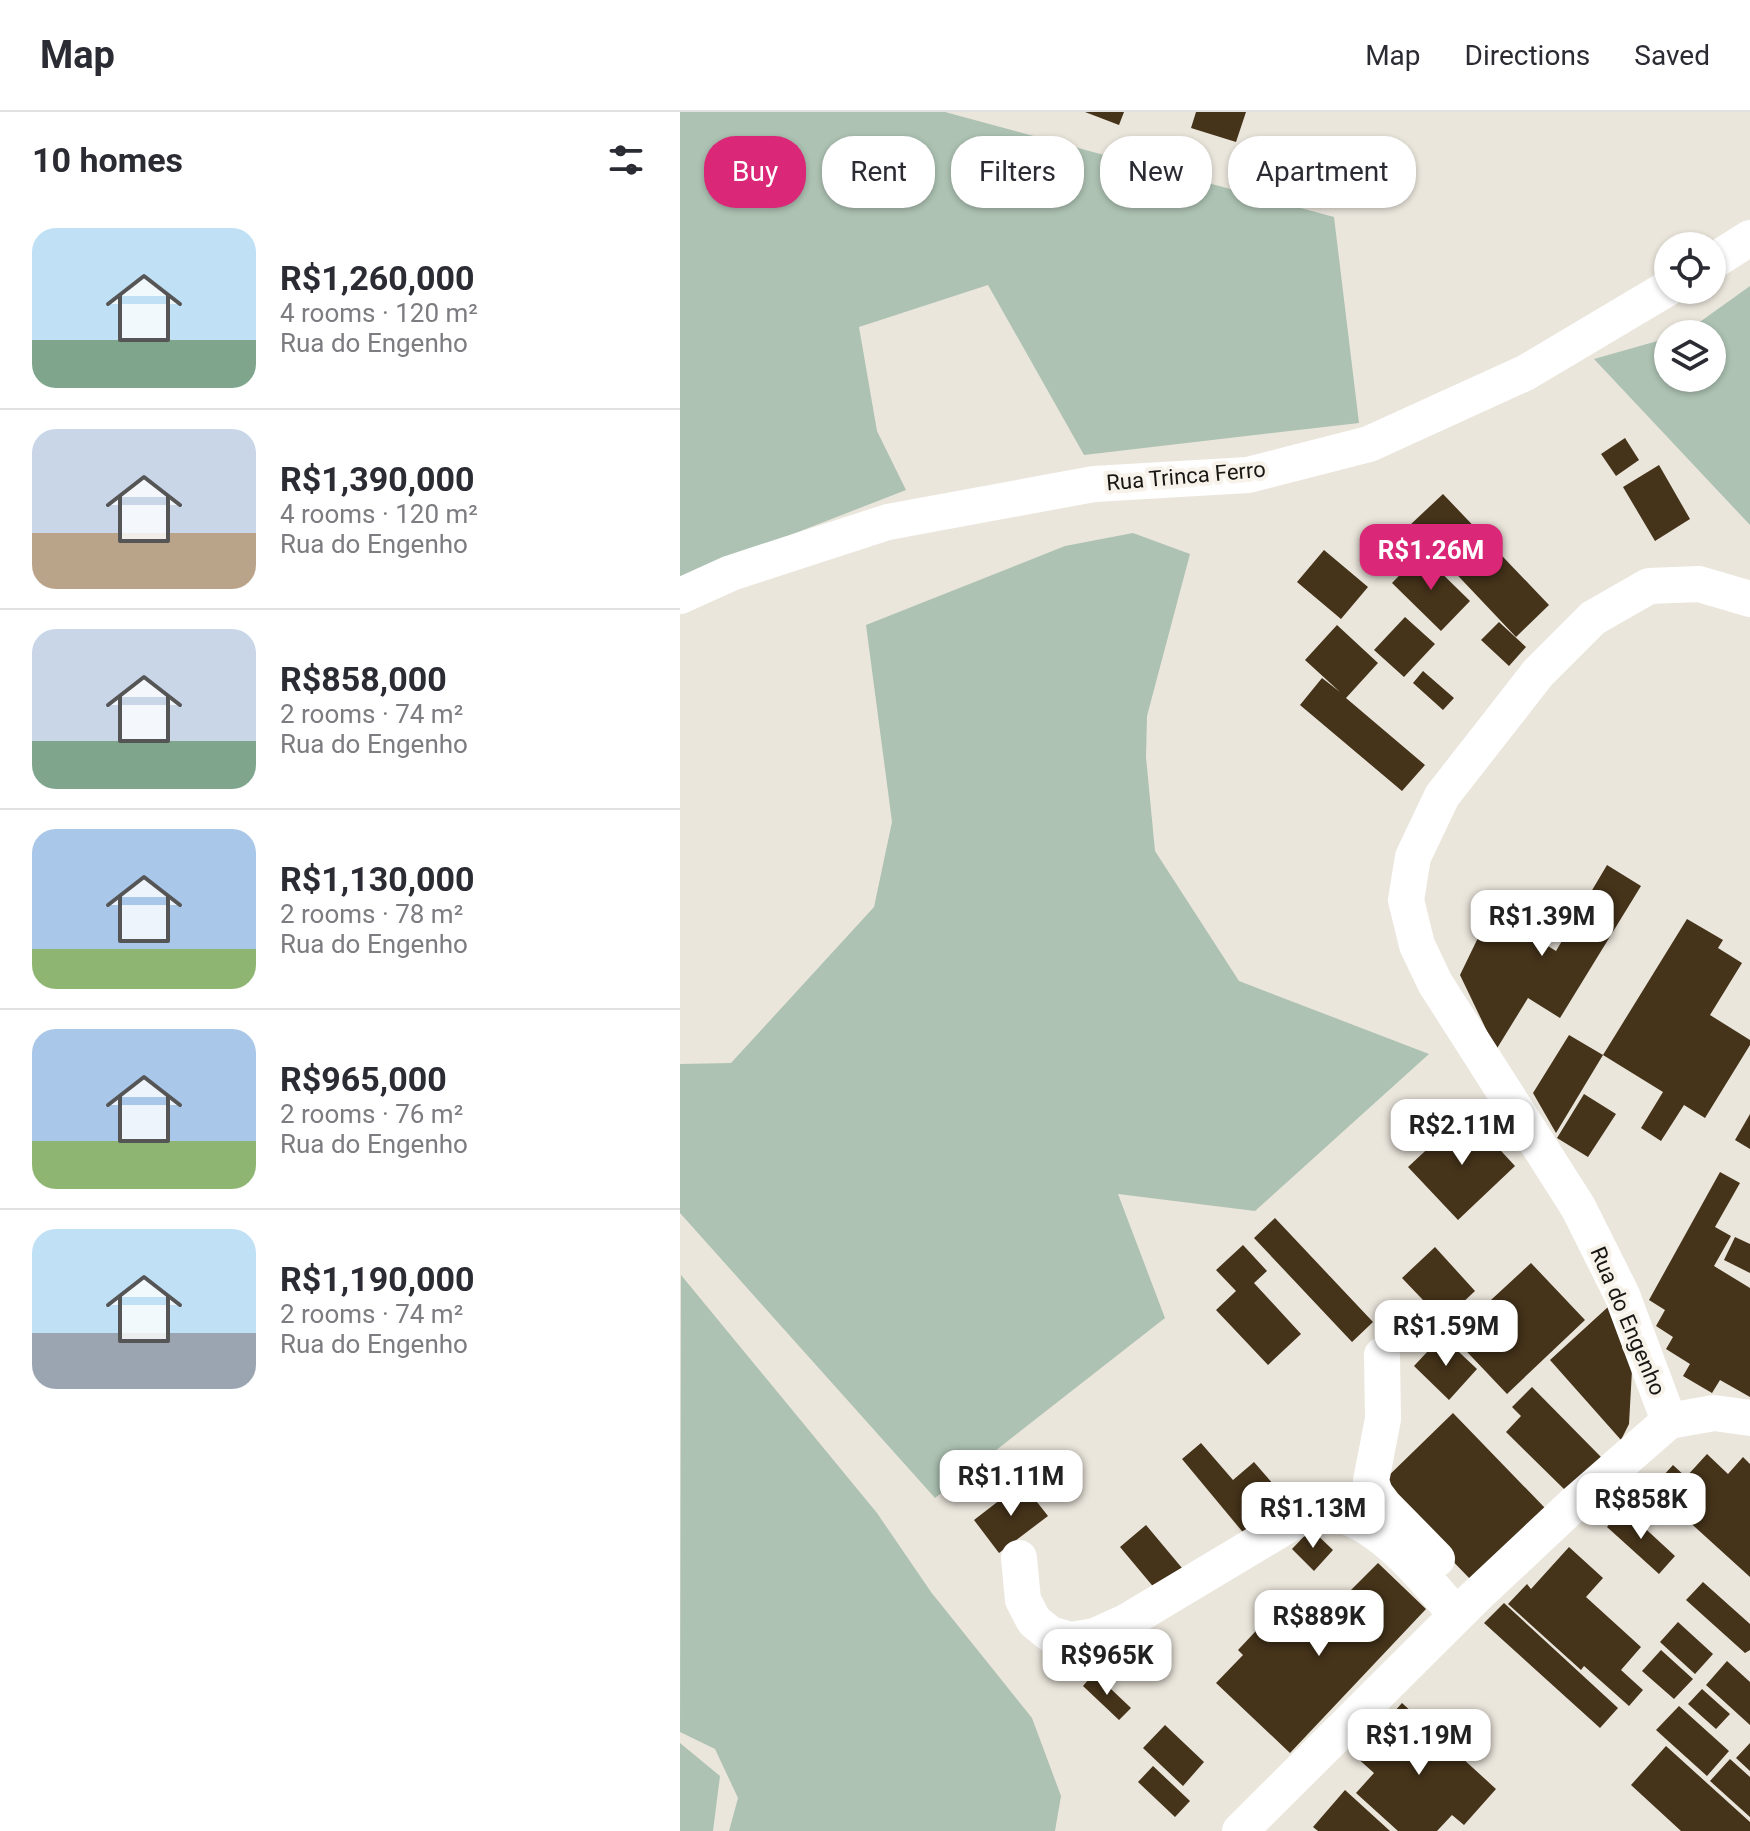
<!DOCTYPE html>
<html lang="en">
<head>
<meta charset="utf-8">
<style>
	:root { --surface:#fff; --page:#f2f2f3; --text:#2b2b33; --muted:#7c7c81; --line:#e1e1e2; --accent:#db2777 }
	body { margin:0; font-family:Roboto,sans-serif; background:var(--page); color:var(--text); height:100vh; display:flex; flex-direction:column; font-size:30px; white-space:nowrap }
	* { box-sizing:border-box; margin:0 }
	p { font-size:26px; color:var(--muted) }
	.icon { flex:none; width:44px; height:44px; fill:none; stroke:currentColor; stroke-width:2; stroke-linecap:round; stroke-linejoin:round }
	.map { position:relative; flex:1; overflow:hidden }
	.panel { display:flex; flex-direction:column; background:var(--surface); width:680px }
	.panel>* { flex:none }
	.guide { position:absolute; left:24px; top:24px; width:760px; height:72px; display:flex; gap:16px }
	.fabs { position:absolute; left:974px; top:120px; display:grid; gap:16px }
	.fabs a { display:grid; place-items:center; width:72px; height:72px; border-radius:50%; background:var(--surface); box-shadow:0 2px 6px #0004; font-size:40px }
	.price { position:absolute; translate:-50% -68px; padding:0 18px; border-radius:16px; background:#fff; color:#222; font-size:26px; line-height:52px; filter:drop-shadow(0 2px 4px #0008) }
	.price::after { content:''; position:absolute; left:50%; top:48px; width:24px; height:18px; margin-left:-12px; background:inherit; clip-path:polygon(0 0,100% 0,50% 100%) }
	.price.selected { background:var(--accent); color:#fff }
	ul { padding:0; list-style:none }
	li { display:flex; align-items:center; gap:24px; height:200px; padding:0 32px }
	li+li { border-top:2px solid var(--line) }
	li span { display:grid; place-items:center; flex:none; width:224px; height:160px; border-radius:24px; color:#555 }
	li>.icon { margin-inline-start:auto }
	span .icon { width:96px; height:96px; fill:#fffc; stroke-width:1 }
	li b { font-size:34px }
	h2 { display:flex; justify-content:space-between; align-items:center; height:96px; padding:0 32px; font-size:34px }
	.tag { padding:0 28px; border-radius:32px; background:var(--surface); box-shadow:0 2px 6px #0004; font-size:28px; line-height:72px }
	.tag.selected { background:var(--accent); color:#fff }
	header { display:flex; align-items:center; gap:48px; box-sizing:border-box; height:112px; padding:0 40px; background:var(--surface); border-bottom:2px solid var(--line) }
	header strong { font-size:38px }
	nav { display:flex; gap:44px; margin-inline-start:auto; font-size:28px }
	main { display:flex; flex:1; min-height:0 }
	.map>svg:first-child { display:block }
</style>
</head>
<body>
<header>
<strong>Map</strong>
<nav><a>Map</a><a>Directions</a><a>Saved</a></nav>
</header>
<main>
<section class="panel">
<h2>10 homes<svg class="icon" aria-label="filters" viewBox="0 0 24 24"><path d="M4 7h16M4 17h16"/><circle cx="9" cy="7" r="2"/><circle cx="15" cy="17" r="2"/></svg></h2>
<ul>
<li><span style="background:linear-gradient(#bfe0f5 70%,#7fa58c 0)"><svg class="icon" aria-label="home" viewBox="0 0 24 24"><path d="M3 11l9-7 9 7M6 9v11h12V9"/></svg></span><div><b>R$1,260,000</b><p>4 rooms · 120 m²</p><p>Rua do Engenho</p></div></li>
<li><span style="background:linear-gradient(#c9d6e8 65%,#b9a48a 0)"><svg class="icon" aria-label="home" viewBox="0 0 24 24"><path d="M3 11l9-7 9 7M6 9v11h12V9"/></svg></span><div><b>R$1,390,000</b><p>4 rooms · 120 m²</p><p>Rua do Engenho</p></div></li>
<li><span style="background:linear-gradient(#c9d6e8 70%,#7fa58c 0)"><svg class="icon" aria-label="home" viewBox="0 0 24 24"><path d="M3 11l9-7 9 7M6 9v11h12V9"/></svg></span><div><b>R$858,000</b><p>2 rooms · 74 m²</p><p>Rua do Engenho</p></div></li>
<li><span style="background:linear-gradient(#a9c7e8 75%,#8fb573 0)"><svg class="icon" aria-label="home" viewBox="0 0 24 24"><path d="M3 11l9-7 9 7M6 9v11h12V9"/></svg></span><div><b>R$1,130,000</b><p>2 rooms · 78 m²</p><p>Rua do Engenho</p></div></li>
<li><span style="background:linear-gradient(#a9c7e8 70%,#8fb573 0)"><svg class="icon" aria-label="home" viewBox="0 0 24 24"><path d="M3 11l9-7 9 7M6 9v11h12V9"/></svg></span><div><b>R$965,000</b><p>2 rooms · 76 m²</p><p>Rua do Engenho</p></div></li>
<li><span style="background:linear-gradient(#bfe0f5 65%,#9aa5b1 0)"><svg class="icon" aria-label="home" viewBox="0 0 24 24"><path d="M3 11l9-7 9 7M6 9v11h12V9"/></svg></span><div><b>R$1,190,000</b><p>2 rooms · 74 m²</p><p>Rua do Engenho</p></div></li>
</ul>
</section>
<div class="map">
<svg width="1070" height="1719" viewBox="0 0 1070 1719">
	<rect width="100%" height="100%" fill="#ebe6dc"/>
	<path fill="#adc2b3" d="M0,0h265l389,105 25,206 -275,32 -96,-170 -129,42 18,104 29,59 -226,88z
		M1070,174v239l-156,-166 74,-21v40h44v-44h-29z
		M453,421l57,21 -43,162 -1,41 9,94 84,130 190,73 -174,157 -137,-17 47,124 -230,180 -255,-285v-149l51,-1 143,-156 18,-85 -26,-197 199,-79z
		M1,1163l196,238 54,79 101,126 29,78 -6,35h-326l9,-33 -23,-49 -35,-17z
		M0,1631l40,33 -7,55h-33z"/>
	<path fill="#45331a" d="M405,0h39l-5,13z
		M516,0h50l-10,30 -45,-14z
		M945,326l14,22 -23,16 -15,-22z
		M979,353l31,54 -35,22 -32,-54z
		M763,382l106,111 -33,32 -106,-112z
		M644,438l44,37 -27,32 -44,-37z
		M741,441l49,48 -29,30 -49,-48z
		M725,505l30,27 -31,33 -30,-27z
		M819,510l27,25 -17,19 -28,-26z
		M657,513l41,38 -32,35 79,67 -23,26 -102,-86 22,-27 18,14 -35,-32z
		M743,559l31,27 -11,12 -30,-27z
		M927,753l34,21 -81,132 -32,-20 -32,52 -36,-75 31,-64 65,40z
		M1007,807l36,21 -5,8 24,15 -32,52 40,25v5l-45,73 -21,-13 -23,36 -20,-13 22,-36 -60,-37z
		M889,923l34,20 -47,78 -23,-40z
		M904,982l32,20 -28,43 -31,-19z
		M786,1001l49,53 -57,54 -50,-53z
		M1070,1002v35l-15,-9z
		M1040,1060l20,11 -25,44 16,9 -17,30 36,22v109l-30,-17 -8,13 -29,-17 7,-12 -24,-15 7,-12 -17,-11 9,-16 -16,-10z
		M595,1106l98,104 -21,20 -98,-104z
		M1055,1125l15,7v29l-26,-13z
		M563,1133l24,26 -13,12 47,51 -33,31 -52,-55 20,-19 -20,-21z
		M755,1135l40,44 -32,30 -41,-43z
		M851,1151l54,57 -78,74 -55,-58z
		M928,1195l24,63 -3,54 -8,16 -71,-80z
		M762,1224l35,33 -28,31 -35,-34z
		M852,1275l69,70 -34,35 -61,-60 15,-16 -9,-9z
		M773,1301l92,95 -74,72 -92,-95z
		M521,1331l32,37 21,-18 39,45 -42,35 -69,-83z
		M1027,1342l21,20 15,-17 7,7v113l-98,-89 21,-23 13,12z
		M342,1371l26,33 -49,37 -25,-33z
		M943,1396l52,48 -16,18 -52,-47z
		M466,1413l36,43 -26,22 -36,-43z
		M631,1417l22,21 -19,21 -22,-22z
		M889,1435l34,31 -17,19 55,50 -20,23 22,20 -14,16 -45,-40 -3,4 -73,-66 19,-20 4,5z
		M698,1451l48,46 -136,144 -74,-70 27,-28 -5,-5 31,-33 24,23 28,-30 5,5z
		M1023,1470l47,42v26l-5,3 -59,-53z
		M824,1491l114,105 -18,20 -116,-105z
		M998,1510l35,32 -18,20 -35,-32z
		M981,1538l32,29 -19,20 -32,-28z
		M1047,1549l23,21v43l-44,-40z
		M414,1561l37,35 -12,12 -36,-34z
		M1022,1577l28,25 -14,15 -28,-25z
		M722,1591l94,86 -32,36 -12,-10 -15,16h-39l-42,-38 18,-20 -19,-17z
		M999,1594l50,45 -22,25 -51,-46z
		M485,1613l39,37 -21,24 -40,-38z
		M1070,1631v28l-14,-13z
		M986,1634l84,76v9h-69l-50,-46z
		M1050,1647l20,18v40l-40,-36z
		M473,1654l37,35 -15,16 -37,-35z
		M665,1678l45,41h-72l-5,-4z"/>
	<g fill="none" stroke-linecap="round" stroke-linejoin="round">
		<path stroke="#fff" stroke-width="36" d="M1032,150l38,-24
			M0,484l51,-23 157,-51 206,-38 154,-9 121,-31 156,-71 143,-85
			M702,1243l1,64 -12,62 4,12 9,12 53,54
			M989,1309l-47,-126 -44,-88 -143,-224 -18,-38 -11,-45 7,-43 29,-61 96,-123 55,-55 56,-32 50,-2 51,15
			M989,1309l45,-8 36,5
			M339,1446l4,42 11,21 16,13 21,6 24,-4 31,-14 167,-100c8,-4 20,-10 29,-10 51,0 104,67 134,103
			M560,1719l235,-234 99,-93 95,-83"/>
	</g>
	<g text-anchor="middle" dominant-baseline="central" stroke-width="8" stroke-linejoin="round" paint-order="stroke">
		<g font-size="22" fill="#191714" stroke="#f8f3ea">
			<text transform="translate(506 364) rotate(-5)">Rua Trinca Ferro</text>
			<text transform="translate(948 1209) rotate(67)">Rua do Engenho</text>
		</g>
	</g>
</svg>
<div class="fabs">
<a><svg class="icon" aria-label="locate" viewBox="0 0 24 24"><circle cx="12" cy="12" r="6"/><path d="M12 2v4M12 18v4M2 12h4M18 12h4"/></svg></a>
<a><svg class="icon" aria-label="layers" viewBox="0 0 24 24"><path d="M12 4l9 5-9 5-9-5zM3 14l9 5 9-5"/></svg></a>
</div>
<b class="price selected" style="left:751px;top:480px">R$1.26M</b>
<b class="price" style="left:862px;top:846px">R$1.39M</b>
<b class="price" style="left:782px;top:1055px">R$2.11M</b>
<b class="price" style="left:766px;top:1256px">R$1.59M</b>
<b class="price" style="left:331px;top:1406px">R$1.11M</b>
<b class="price" style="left:961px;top:1429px">R$858K</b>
<b class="price" style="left:633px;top:1438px">R$1.13M</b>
<b class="price" style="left:639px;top:1546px">R$889K</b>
<b class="price" style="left:427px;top:1585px">R$965K</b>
<b class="price" style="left:739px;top:1665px">R$1.19M</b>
<div class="guide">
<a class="tag selected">Buy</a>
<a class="tag">Rent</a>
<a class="tag">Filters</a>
<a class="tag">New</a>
<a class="tag">Apartment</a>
</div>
</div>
</main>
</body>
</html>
